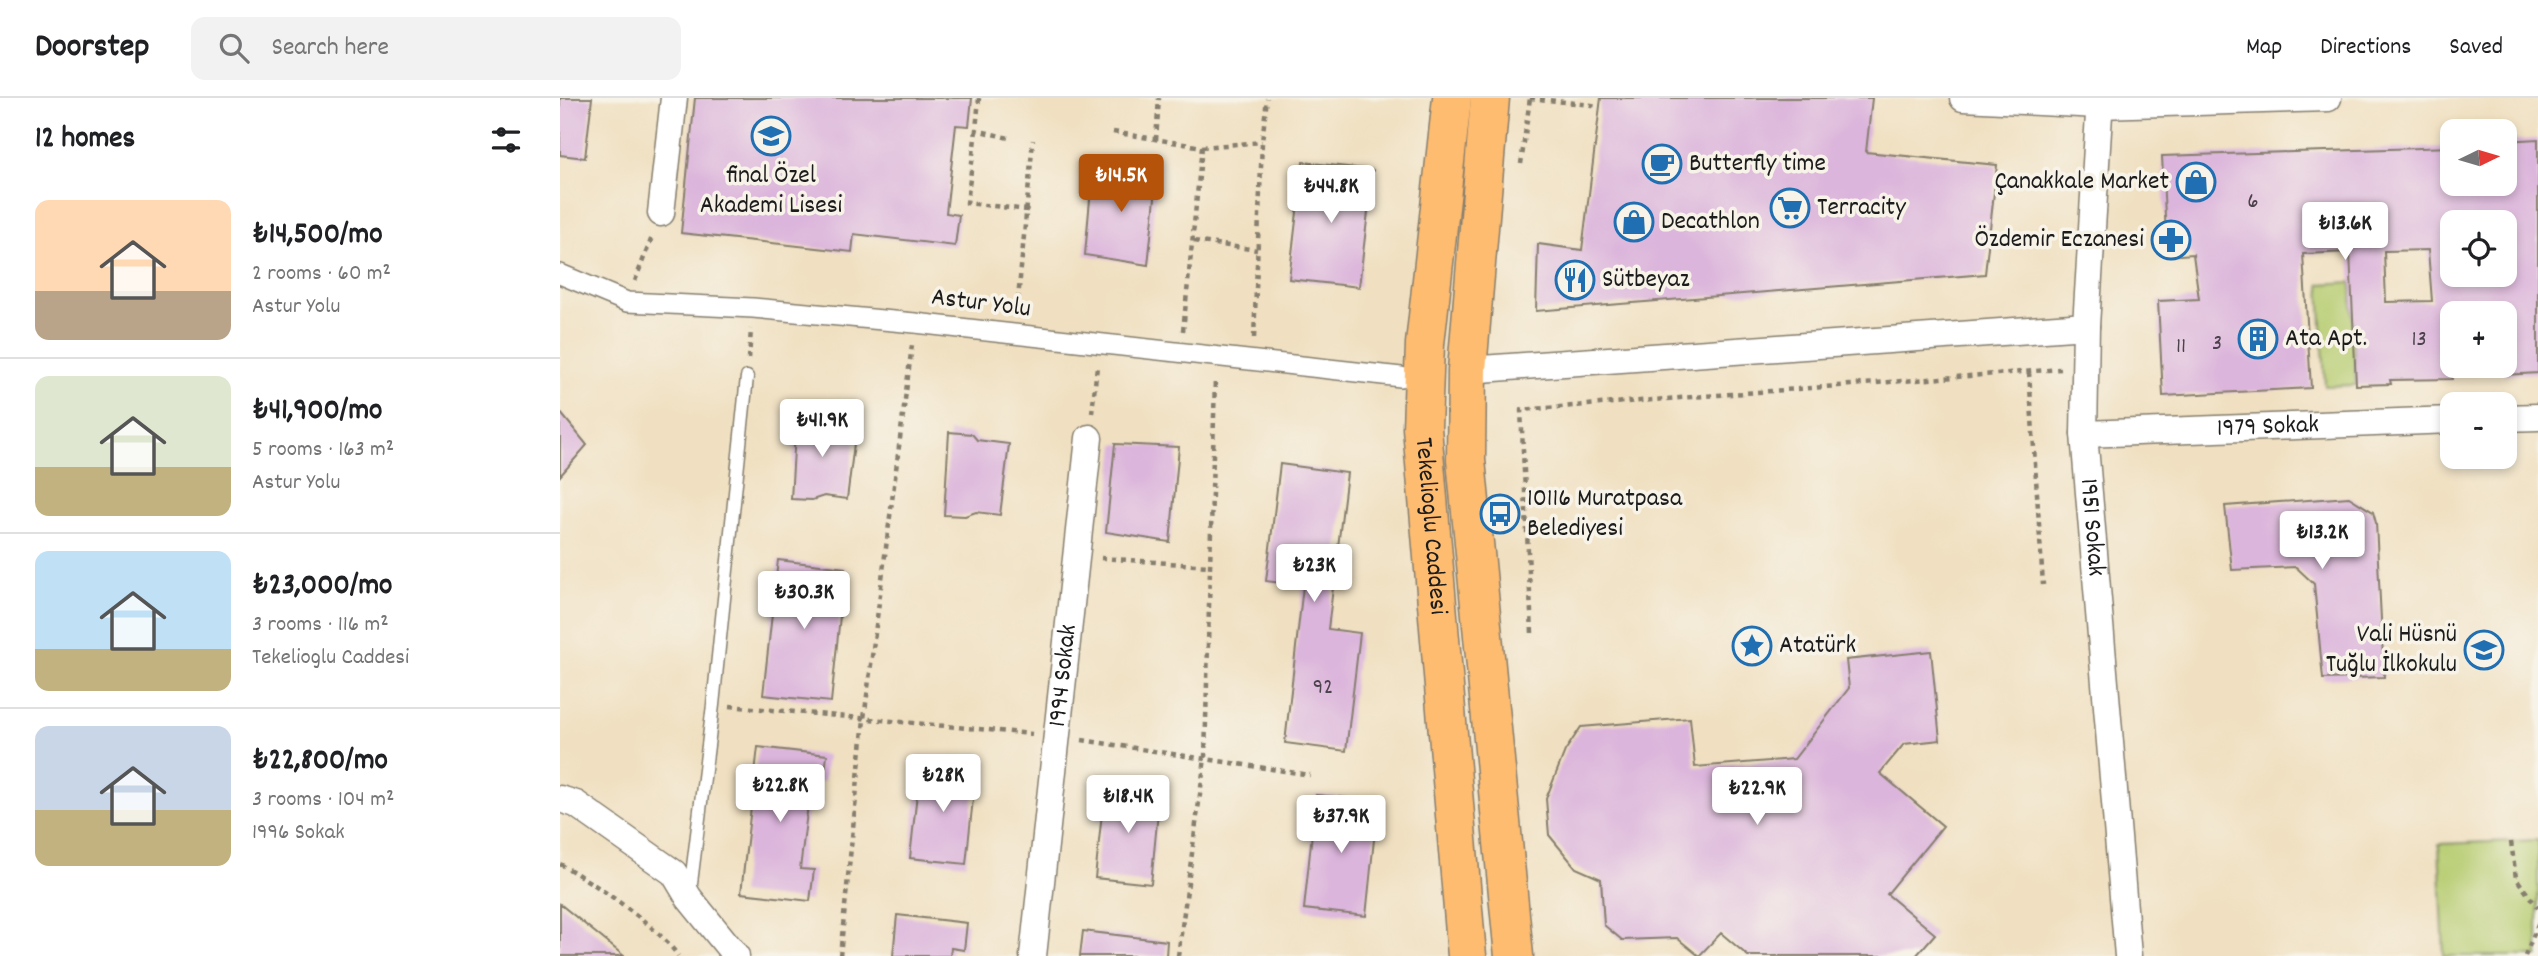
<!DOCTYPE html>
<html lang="en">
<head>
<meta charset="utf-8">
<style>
	:root { --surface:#fff; --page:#f2f2f2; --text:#202124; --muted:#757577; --line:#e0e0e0; --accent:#b45309 }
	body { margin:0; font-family:Dekko,sans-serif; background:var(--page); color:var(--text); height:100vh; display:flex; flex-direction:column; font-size:26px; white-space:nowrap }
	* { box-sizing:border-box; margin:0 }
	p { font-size:23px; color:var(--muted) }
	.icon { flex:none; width:38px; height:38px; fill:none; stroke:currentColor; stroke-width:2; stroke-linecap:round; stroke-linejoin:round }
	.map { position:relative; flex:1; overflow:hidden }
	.sheet { display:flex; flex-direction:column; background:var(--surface); width:560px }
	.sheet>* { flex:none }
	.needle { width:46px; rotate:85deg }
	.controls { position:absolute; left:1880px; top:21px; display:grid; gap:14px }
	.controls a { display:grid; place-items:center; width:77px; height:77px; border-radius:14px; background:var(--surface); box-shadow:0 4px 10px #0003; font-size:35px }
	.price { position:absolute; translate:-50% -60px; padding:0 16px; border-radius:7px; background:#fff; color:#222; font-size:23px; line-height:46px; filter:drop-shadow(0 2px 4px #0008) }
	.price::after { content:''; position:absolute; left:50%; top:42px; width:21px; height:16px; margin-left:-10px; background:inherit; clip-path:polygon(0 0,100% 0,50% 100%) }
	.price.selected { background:var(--accent); color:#fff }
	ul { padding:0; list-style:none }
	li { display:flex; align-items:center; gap:21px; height:175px; padding:0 35px }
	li+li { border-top:2px solid var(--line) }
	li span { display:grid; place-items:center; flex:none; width:196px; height:140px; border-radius:14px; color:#555 }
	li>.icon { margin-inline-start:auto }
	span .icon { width:84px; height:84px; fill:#fffc; stroke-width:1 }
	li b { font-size:30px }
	h2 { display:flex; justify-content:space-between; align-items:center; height:84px; padding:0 35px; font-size:30px }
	header { display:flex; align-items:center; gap:42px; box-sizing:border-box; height:98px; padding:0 35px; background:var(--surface); border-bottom:2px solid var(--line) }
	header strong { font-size:33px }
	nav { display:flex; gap:38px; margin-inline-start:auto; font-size:24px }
	.search { width:490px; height:63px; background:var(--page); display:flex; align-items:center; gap:18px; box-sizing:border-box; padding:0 24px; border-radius:14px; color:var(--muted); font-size:26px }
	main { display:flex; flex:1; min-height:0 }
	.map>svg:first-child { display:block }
</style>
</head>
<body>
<header>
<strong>Doorstep</strong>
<div class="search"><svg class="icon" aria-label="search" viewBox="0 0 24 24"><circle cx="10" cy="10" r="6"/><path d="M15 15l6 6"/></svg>Search here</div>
<nav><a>Map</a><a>Directions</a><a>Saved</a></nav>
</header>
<main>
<section class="sheet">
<h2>12 homes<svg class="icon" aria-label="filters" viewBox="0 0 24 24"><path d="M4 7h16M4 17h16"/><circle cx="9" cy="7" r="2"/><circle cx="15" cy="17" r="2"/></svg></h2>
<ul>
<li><span style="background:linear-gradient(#ffd9b3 65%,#b9a48a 0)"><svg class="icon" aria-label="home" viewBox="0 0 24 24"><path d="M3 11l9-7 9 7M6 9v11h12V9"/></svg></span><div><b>₺14,500/mo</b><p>2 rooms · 60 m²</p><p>Astur Yolu</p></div></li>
<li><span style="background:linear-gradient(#dfe7d0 65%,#c2b280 0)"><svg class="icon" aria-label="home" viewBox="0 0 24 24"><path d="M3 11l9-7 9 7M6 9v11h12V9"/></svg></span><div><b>₺41,900/mo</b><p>5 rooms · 163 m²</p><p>Astur Yolu</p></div></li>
<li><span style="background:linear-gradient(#bfe0f5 70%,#c2b280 0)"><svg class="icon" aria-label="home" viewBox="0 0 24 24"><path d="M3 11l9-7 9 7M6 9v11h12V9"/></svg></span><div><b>₺23,000/mo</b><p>3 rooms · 116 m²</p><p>Tekelioglu Caddesi</p></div></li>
<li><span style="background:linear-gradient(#c9d6e8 60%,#c2b280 0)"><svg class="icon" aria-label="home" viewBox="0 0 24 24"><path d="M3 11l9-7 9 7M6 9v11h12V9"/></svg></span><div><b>₺22,800/mo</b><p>3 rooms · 104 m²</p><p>1996 Sokak</p></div></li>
</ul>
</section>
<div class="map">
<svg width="1978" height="858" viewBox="0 0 1978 858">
	<rect width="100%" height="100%" fill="#f7f3e8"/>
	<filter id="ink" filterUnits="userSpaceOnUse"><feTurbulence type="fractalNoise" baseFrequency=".0143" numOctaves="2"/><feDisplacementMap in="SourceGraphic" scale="14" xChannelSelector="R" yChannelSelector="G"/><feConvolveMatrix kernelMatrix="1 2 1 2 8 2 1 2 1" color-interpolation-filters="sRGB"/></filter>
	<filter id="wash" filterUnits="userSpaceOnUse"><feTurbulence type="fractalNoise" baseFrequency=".00686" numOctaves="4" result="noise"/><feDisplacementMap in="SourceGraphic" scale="28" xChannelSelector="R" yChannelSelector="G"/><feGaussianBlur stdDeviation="1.57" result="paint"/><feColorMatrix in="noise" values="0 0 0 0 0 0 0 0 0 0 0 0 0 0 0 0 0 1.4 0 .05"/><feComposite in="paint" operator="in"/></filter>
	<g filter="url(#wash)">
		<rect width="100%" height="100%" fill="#f0e0c1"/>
		<path fill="#b6cc70" stroke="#697446" stroke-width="2" d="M1791,184l5,103 -31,1 -5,-102z
			M1978,742v116h-94l-5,-112z"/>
		<g id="blocks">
			<path fill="#dcb5dc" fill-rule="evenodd" d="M0,0h32l-7,60 -25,-3z
				M135,0h277l-3,28 -13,-1 -10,88 13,2 -4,31 -101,-12 -2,18 -171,-19z
				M1041,0h271l-6,54 131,13 -12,109 -449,37 2,-67 44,6z
				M1978,41v234l-34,2v-62h-52v66l-62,1 1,4 -35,1 -6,-133 -47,2 8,134 -148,8 -5,-95 41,-2 -6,-45 -26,2 -5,-100 290,-9v37h52v-43zM1892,124h52v53h-52zM1868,152l4,51 -46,1 -2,-51z
				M743,64l70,8 -14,117 -70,-8z
				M533,68l65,3 -10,96 -63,-10z
				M0,314l27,33 -27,31z
				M236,318l23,1 5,7 32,4 -9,71 -23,-3 -12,4 -21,-1z
				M389,334l23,2 5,6 32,4 -9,71 -24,-3 -11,4 -21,-1z
				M555,346l64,3 -9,95 -64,-10z
				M720,366l67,9 -19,156 32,4 -14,118 -61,-8 18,-157 -37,-5z
				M1789,399l24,15 3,11 8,154 -61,2 -9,-95 -18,-17 -64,3 -7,-64z
				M218,462l67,8 -14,134 -68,-7z
				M1371,553l9,89 -36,4 -24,29 63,53 -56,68 48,40 -19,22h-168l-27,-23 -22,23 -22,-18 -55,2 -18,-15 -3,-46 -25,-11 -27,-33 -3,-36 19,-48 16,-24 109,-9 5,49 99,-8 55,-71 -3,-28z
				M198,649l69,8 -3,27 -13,-2 -11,89 14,1 -4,31 -69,-8z
				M360,667l56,6 -10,93 -56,-6z
				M545,687l55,6 -9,93 -56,-6z
				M756,697l62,6 -12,115 -62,-7z
				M0,806l64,52h-64z
				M337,817l70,8 -3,27 -13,-2 -1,8h-57z
				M523,833l84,10 -1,15h-86z"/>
		</g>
	</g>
	<g filter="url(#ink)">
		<use href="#blocks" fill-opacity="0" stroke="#867e6e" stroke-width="2"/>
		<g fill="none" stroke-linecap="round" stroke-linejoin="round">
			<defs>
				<path id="service" d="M130,793l23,-186 34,-328"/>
				<path id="pedestrian" d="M0,176l67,28 126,6 162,15 486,54"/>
				<g id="minor">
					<path d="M1403,0l136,7 229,-7"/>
					<path id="s1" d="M1540,0l-14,228 -2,108 44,522"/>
					<path d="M101,115l13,-115"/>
					<path d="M907,272l619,-44"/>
					<path d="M1944,320l34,-1"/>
					<path id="s2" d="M1524,336l368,-14"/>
					<path d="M0,701l16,5 98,69 15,25 47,58"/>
					<path id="s3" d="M473,858l56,-518"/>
				</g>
				<g id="primary">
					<path id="s4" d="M892,0l-27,246 -3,84 45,528"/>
					<path d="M930,0l-23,272 -1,90 48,496"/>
				</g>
			</defs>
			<use href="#service" stroke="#867e6e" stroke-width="15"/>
			<use href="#pedestrian" stroke="#867e6e" stroke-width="22"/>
			<use href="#minor" stroke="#867e6e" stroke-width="29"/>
			<use href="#primary" stroke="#867e6e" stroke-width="41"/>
			<path stroke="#867e6e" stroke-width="4.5" stroke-dasharray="5 5" stroke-linecap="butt" d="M419,0l-3,32 33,8
				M970,0l70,8
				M416,32l-9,73 61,7
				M553,34l89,15 60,-5
				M596,42l3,-42
				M961,66l9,-66
				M634,143l63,9
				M75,183l17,-44
				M457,212l16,-170
				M623,233l19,-184
				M694,240l8,-196 5,-44
				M189,261l2,-30
				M1469,274l14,213
				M532,315l5,-47
				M541,460l107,8
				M972,535l-11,-223 540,-41
				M170,608l302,28
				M522,642l228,35
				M1951,744l5,36 22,30
				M0,766c31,17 100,63 118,92
				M280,858l24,-237 48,-374
				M618,858l27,-198 10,-380
				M1965,858l13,-32"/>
			<use href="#service" stroke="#fff" stroke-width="12"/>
			<use href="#pedestrian" stroke="#fff" stroke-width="19"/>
			<use href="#minor" stroke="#fff" stroke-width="26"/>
			<use href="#primary" stroke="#febc70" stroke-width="38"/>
		</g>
	</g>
	<defs>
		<symbol id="school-ring" viewBox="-11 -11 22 22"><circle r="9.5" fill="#f7f3e8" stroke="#1f6fb2" stroke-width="1.5"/><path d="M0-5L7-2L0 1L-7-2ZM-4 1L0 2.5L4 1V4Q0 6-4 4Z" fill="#1f6fb2"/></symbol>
		<symbol id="cafe-ring" viewBox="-11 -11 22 22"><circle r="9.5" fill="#f7f3e8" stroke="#1f6fb2" stroke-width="1.5"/><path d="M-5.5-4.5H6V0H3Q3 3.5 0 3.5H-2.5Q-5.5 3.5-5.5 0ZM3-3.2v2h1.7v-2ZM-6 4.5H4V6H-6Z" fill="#1f6fb2"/></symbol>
		<symbol id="shop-ring" viewBox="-11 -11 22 22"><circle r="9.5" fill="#f7f3e8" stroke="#1f6fb2" stroke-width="1.5"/><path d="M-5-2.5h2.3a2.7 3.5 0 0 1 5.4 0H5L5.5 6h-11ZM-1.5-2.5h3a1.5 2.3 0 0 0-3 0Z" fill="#1f6fb2"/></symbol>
		<symbol id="supermarket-ring" viewBox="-11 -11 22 22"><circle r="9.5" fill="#f7f3e8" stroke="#1f6fb2" stroke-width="1.5"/><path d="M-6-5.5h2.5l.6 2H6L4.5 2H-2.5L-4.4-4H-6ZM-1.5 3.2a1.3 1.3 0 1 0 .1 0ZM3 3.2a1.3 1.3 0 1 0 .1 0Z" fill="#1f6fb2"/></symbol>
		<symbol id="pharmacy-ring" viewBox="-11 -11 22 22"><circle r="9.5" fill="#f7f3e8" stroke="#1f6fb2" stroke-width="1.5"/><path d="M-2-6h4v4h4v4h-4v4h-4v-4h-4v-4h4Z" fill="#1f6fb2"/></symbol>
		<symbol id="restaurant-ring" viewBox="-11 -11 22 22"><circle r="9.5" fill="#f7f3e8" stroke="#1f6fb2" stroke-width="1.5"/><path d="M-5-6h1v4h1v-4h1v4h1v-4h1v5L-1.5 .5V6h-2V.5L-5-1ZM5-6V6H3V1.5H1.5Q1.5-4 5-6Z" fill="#1f6fb2"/></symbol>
		<symbol id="building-ring" viewBox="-11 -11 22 22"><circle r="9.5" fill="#f7f3e8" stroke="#1f6fb2" stroke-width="1.5"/><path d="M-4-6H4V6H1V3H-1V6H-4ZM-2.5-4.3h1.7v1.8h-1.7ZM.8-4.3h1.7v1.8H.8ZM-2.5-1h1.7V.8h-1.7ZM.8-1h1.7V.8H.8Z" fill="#1f6fb2"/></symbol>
		<symbol id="bus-ring" viewBox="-11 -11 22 22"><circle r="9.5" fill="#f7f3e8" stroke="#1f6fb2" stroke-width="1.5"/><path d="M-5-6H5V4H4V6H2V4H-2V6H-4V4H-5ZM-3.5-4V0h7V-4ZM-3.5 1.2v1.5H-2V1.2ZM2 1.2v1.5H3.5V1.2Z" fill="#1f6fb2"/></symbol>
		<symbol id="sight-ring" viewBox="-11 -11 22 22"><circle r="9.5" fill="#f7f3e8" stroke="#1f6fb2" stroke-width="1.5"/><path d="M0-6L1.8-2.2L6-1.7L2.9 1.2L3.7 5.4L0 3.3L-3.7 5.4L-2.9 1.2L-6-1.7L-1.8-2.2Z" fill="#1f6fb2"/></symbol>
	</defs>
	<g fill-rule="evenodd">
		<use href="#school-ring" x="189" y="16" width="44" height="44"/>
		<use href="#cafe-ring" x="1080" y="44" width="44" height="44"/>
		<use href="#shop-ring" x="1614" y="62" width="44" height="44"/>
		<use href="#supermarket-ring" x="1208" y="88" width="44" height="44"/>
		<use href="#shop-ring" x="1052" y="102" width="44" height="44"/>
		<use href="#pharmacy-ring" x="1589" y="120" width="44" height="44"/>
		<use href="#restaurant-ring" x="993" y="160" width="44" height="44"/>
		<use href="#building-ring" x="1676" y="219" width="44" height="44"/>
		<use href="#bus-ring" x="918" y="394" width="44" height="44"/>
		<use href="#sight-ring" x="1170" y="526" width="44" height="44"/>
		<use href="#school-ring" x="1902" y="530" width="44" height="44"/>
	</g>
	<g text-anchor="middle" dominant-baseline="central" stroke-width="7" stroke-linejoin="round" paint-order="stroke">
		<g font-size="23" fill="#4c424c">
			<text x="1693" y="104">6</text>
			<text x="1859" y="242">13</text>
			<text x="1657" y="246">3</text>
			<text x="1621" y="249">11</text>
			<text x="763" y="590">92</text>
		</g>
		<g font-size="26" fill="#1c1c1c" stroke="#f7f3e8" text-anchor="start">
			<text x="1129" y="66">Butterfly time</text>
			<text x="211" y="78" text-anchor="middle">final Özel<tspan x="211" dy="30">Akademi Lisesi</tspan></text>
			<text x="1609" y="84" text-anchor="end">Çanakkale Market</text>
			<text x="1257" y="110">Terracity</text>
			<text x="1101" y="124">Decathlon</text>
			<text x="1584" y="142" text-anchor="end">Özdemir Eczanesi</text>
			<text x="1042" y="182">Sütbeyaz</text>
			<text x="1725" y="241">Ata Apt.</text>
			<text x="967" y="401">10116 Muratpasa<tspan x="967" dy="30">Belediyesi</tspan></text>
			<text x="1897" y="537" text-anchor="end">Vali Hüsnü<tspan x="1897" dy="30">Tuğlu İlkokulu</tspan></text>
			<text x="1219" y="548">Atatürk</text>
		</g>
		<g font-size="26" fill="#1c1c1c" stroke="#f7f3e8">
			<text transform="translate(421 206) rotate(7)">Astur Yolu</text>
			<text stroke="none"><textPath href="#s2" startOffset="184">1979 Sokak</textPath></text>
			<text stroke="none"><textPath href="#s4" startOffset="430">Tekelioglu Caddesi</textPath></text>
			<text stroke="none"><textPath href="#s1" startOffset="430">1951 Sokak</textPath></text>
			<text stroke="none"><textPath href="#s3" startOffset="282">1994 Sokak</textPath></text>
		</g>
	</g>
</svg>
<div class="controls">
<a><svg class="needle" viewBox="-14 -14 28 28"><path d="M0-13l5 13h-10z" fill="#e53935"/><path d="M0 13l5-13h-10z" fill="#757577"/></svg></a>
<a><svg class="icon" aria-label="locate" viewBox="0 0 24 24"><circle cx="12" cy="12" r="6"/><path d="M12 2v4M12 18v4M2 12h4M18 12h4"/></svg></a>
<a>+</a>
<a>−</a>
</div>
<b class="price selected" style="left:561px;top:116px">₺14.5K</b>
<b class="price" style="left:771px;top:127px">₺44.8K</b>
<b class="price" style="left:1785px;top:164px">₺13.6K</b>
<b class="price" style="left:262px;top:361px">₺41.9K</b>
<b class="price" style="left:1762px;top:473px">₺13.2K</b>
<b class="price" style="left:754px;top:506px">₺23K</b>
<b class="price" style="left:244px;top:533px">₺30.3K</b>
<b class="price" style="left:383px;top:716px">₺28K</b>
<b class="price" style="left:220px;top:726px">₺22.8K</b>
<b class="price" style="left:1197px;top:729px">₺22.9K</b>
<b class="price" style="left:568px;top:737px">₺18.4K</b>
<b class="price" style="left:781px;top:757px">₺37.9K</b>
</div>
</main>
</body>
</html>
